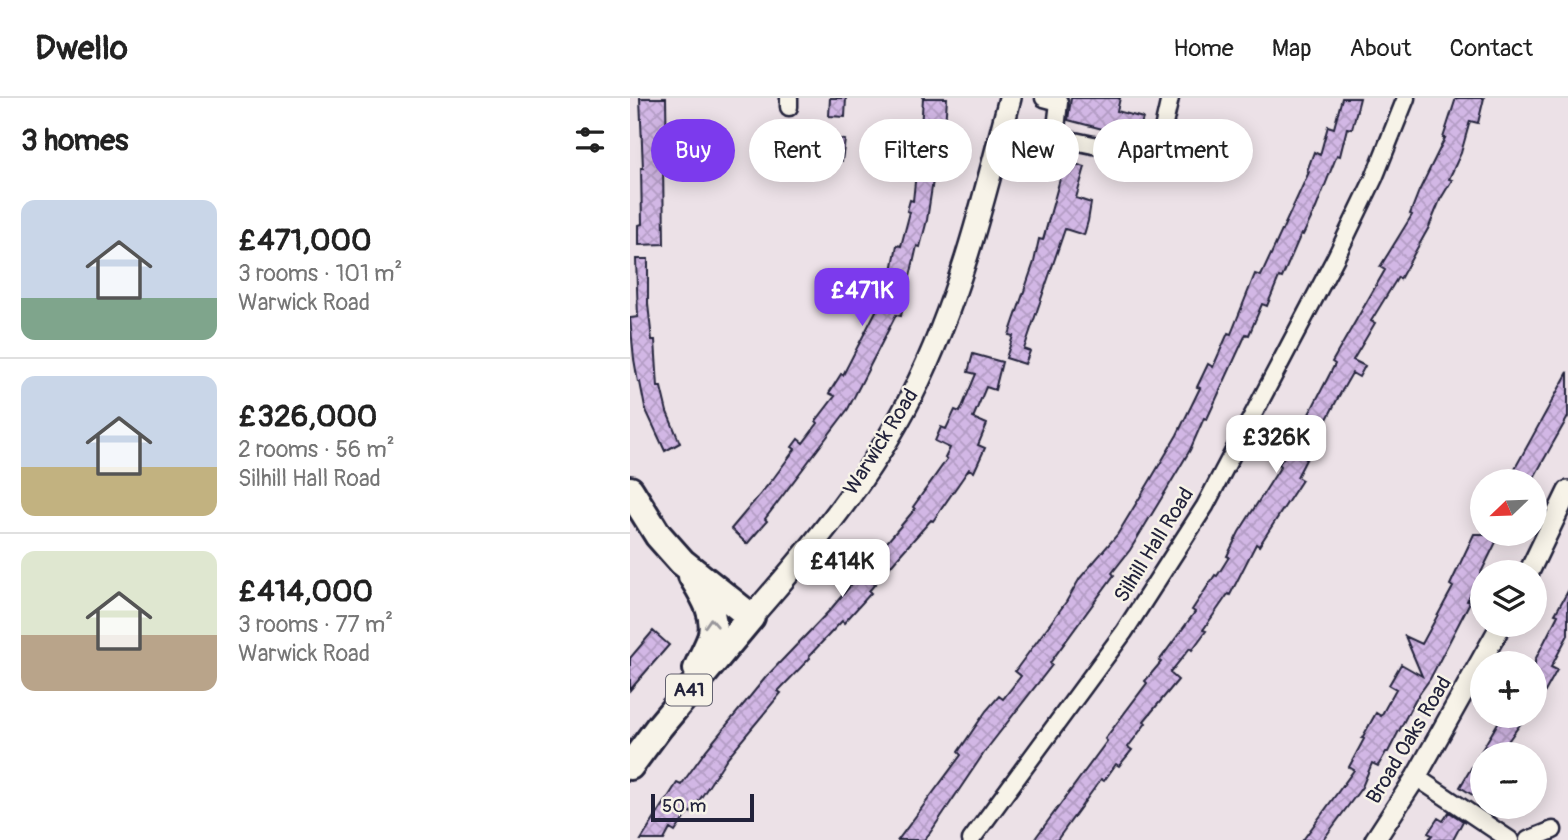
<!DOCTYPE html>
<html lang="en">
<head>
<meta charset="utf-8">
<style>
	:root { --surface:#fff; --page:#f2f2f2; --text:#222; --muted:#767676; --line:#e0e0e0; --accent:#7c3aed }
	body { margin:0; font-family:Pangolin,sans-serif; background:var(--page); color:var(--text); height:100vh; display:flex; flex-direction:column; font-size:26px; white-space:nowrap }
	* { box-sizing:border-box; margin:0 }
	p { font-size:23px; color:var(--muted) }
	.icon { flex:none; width:38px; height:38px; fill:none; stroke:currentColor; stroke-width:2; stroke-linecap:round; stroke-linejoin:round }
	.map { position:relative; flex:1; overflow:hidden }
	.details { display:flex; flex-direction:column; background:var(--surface); width:630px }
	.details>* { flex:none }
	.hud { position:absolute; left:21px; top:21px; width:665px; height:63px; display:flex; gap:14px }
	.needle { width:46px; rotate:247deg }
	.tools { position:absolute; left:840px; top:371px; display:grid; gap:14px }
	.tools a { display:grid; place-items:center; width:77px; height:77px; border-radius:50%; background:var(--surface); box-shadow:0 4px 18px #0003; font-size:35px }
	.scale { position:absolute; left:21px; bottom:18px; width:103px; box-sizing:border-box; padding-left:7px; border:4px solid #22223b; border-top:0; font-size:19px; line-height:24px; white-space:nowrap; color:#22223b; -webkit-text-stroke:5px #f7f3e8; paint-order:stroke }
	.price { position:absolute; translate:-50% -60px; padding:0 16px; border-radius:14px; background:#fff; color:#222; font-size:23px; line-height:46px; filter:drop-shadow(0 2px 4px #0008) }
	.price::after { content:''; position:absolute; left:50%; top:42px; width:21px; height:16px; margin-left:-10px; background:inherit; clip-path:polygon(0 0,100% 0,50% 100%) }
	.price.on { background:var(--accent); color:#fff }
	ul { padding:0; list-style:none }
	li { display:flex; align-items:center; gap:21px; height:175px; padding:0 21px }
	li+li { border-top:2px solid var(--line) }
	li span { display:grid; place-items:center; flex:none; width:196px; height:140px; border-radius:14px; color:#555 }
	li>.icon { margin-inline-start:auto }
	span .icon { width:84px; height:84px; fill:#fffc; stroke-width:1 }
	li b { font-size:30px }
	h2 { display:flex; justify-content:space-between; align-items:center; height:84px; padding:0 21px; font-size:30px }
	.pill { padding:0 24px; border-radius:32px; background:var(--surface); box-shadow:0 4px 18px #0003; font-size:24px; line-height:63px }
	.pill.on { background:var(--accent); color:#fff }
	header { display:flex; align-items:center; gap:42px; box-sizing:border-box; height:98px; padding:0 35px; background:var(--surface); border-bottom:2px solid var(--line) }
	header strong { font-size:33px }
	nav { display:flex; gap:38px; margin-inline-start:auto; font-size:24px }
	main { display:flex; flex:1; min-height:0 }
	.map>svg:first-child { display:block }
</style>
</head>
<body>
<header>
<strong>Dwello</strong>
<nav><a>Home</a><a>Map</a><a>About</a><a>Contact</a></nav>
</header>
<main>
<section class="details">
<h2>3 homes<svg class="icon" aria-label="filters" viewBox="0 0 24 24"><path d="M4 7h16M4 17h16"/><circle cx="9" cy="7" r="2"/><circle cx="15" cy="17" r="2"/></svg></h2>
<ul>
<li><span style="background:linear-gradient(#c9d6e8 70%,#7fa58c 0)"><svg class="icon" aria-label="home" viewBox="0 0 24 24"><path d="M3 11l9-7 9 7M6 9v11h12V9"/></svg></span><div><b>£471,000</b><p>3 rooms · 101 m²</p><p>Warwick Road</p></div></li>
<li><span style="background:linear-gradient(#c9d6e8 65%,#c2b280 0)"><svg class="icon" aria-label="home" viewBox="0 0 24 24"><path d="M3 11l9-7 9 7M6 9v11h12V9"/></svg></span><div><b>£326,000</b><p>2 rooms · 56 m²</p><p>Silhill Hall Road</p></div></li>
<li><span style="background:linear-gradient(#dfe7d0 60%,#b9a48a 0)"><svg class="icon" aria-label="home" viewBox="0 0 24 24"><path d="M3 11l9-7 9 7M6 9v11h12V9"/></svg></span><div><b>£414,000</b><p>3 rooms · 77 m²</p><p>Warwick Road</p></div></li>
</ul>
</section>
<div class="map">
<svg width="938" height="742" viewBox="0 0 938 742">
	<defs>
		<pattern id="building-cross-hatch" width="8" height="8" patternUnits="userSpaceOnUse" patternTransform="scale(1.75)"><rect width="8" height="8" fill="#d2b7e5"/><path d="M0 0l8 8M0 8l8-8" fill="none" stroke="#b49dc5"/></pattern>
	</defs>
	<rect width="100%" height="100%" fill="#ece1e7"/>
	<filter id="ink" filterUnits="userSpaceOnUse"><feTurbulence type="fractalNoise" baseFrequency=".0143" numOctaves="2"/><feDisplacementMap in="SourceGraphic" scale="14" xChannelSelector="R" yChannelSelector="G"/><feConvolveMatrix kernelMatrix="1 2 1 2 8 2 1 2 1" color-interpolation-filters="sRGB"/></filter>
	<g filter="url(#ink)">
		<path fill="url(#building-cross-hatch)" stroke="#22223b" stroke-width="2" d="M10,0h26l1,63h-4l1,83 -25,1v-20l3,-1 -1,-56h2z
			M200,0h16l-1,19 -16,-1z
			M293,0h24l-4,57 -6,-1 -10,66 -7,27 -3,-1 -16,70 -5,-1 -48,94 -83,110 2,2 -20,23 -16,-15 42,-50 22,-30 -3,-2 6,-8 5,4 15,-20 -2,-2 19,-25 -6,-3 12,-19 2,1 34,-66 6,-19 5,1 9,-46 4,1 9,-34 -3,-1 3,-11 3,1 4,-38 7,1 2,-35 -5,-1z
			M441,0h49l-3,13 26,7 -6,20 -69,-18z
			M712,0h18l-8,31 -5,-1 -7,28 -3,-1 -21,53 -13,27 -2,-1 -19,44 -3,-1 -12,29 -5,-2 -13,31 -3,-1 -39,85 -3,-1 -14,32 -29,49 -31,51 -18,23 2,2 -64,88 2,2 -66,85 -56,83 -6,7h-26l63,-85 -3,-3 28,-41 13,-15 4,3 18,-23 -6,-5 51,-69 14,-24 37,-43 31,-51 29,-49 23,-47 -3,-1 11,-23 5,3 15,-34 3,1 24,-60 6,2 48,-104 -2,-1 7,-19 6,3 8,-29 6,2z
			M826,0h28l-6,25 -8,-2 -9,32 -12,26 3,1 -12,20 -11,27 -29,52 -2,-2 -27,44 4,2 -22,37 12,6 -6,11 -7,-4 -13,23 -42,81 5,3 -43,66 -3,-2 -26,51 -2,-1 -25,36 3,1 -14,19 -2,-2 -20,25 8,7 -34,41 2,2 -18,24 4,3 -13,16 -3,-2 -12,17 -3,-2 -44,61h-23l73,-99 -2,-2 42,-56 -2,-2 16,-19 -2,-1 36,-49 -3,-2 23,-35 2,1 12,-19 -2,-1 12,-24 42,-66 -2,-2 16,-23 40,-77 -3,-2 53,-92 -5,-3 32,-52 -2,-1 9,-23 26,-53h-2z
			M187,38l28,4 -3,21 -36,-4v8l-33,-2 1,-21 42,2z
			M435,63l20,6 -9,31 15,5 -3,18 -4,14 -19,-6 -41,120 6,2 -5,13 -19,-6 7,-22 -4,-1 25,-73 5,-23 4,1z
			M6,161h12v45l4,36h3l3,47h3l6,25 13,31 -15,8 -20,-43 -5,-26h-2l-4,-23 -4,-41 8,-1z
			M343,256l29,8 -7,28 -9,-3 -13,31 14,6 -9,21 7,3 -11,24 -5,-3 -36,52 -2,-1 -32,36 -30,35 2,2 -27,30 -2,-2 -33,35 1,2 -32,33 3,2 -54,65 -36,55 -2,-2 -14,21 -5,-3 -6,11h-23l36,-57 4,2 25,-35 60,-73 64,-67 85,-101 -2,-2 34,-48 -2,-1 5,-10 -15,-7 6,-14 5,2 9,-19 5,2 16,-38 -8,-2z
			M938,274v45l-16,28 -20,36h-24z
			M844,436h26l-33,67 3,1 -40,77 -15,21 -27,52h-2l-8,14 -6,-3 -10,24 -39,53h-20l51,-70 -5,-3 15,-28 -2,-1 14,-25 5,3 15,-27 -7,-4 12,-21 21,12 -17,-40 17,8 31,-57 -3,-2z
			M938,493v44l-17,32 6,3 -22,40v-50l23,-45 -3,-1z
			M23,533l16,14 -39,45v-32z
			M872,618h24l-27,38h-17v33l-6,10 -16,-10z
			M819,714l14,9 -10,19h-25l4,-5 -4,-2 10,-15 5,3z"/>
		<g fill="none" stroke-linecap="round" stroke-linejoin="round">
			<defs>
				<path id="minor" d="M414,0l15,4 -4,35 91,19 12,-5 12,-53
					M159,9v-9
					M786,679l94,63
					M341,742l153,-208 81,-126 131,-249 38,-79 32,-80
					M898,742l25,-10"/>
				<path id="tertiary" d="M899,474l39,-81
					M745,742l41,-63 85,-152"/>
				<path id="secondary" d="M121,519c60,-68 120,-140 161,-222 47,-94 72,-196 98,-297"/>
				<path id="trunk" d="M0,392l28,45 24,27 69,55 -92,110 -29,39
					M62,478c11,18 26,40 19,62 -4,11 -10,21 -14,31"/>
			</defs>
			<use href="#minor" stroke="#22223b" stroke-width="21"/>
			<use href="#tertiary" stroke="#22223b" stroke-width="24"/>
			<use href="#secondary" stroke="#22223b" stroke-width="26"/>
			<use href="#trunk" stroke="#22223b" stroke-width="32"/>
			<use href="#minor" stroke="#f7f3e8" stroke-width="16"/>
			<use href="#tertiary" stroke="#f7f3e8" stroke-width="19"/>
			<use href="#secondary" stroke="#f7f3e8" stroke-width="21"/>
			<use href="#trunk" stroke="#f7f3e8" stroke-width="26"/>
		</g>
		<defs><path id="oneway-chevron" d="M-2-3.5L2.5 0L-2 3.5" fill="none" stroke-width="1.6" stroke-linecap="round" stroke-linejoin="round" transform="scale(1.75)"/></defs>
		<use stroke="#97959a" href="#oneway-chevron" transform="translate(81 525) rotate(-93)"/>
	</g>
	<g text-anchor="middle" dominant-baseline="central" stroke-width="5" stroke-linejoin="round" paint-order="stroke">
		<rect fill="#f7f3e8" stroke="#62616f" stroke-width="2" x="36" y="576.5" width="46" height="31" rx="5"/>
		<g font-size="19" font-weight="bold" fill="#22223b">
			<text x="59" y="592">A41</text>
		</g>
		<g font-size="21" fill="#22223b" stroke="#f7f3e8">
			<text transform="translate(251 344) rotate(-58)">Warwick Road</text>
			<text transform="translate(524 447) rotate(-58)">Silhill Hall Road</text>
			<text transform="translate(779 642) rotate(-59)">Broad Oaks Road</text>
		</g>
	</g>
</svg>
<div class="tools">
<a><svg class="needle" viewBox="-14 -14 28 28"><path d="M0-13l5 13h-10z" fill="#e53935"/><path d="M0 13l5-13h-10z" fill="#767676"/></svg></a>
<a><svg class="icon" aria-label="layers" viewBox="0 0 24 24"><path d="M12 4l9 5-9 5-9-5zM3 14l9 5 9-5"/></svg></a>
<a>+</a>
<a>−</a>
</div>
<div class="scale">50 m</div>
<b class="price on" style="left:232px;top:230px">£471K</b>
<b class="price" style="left:646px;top:377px">£326K</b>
<b class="price" style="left:212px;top:501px">£414K</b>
<div class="hud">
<a class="pill on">Buy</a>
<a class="pill">Rent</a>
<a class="pill">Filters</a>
<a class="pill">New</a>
<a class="pill">Apartment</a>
</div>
</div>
</main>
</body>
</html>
